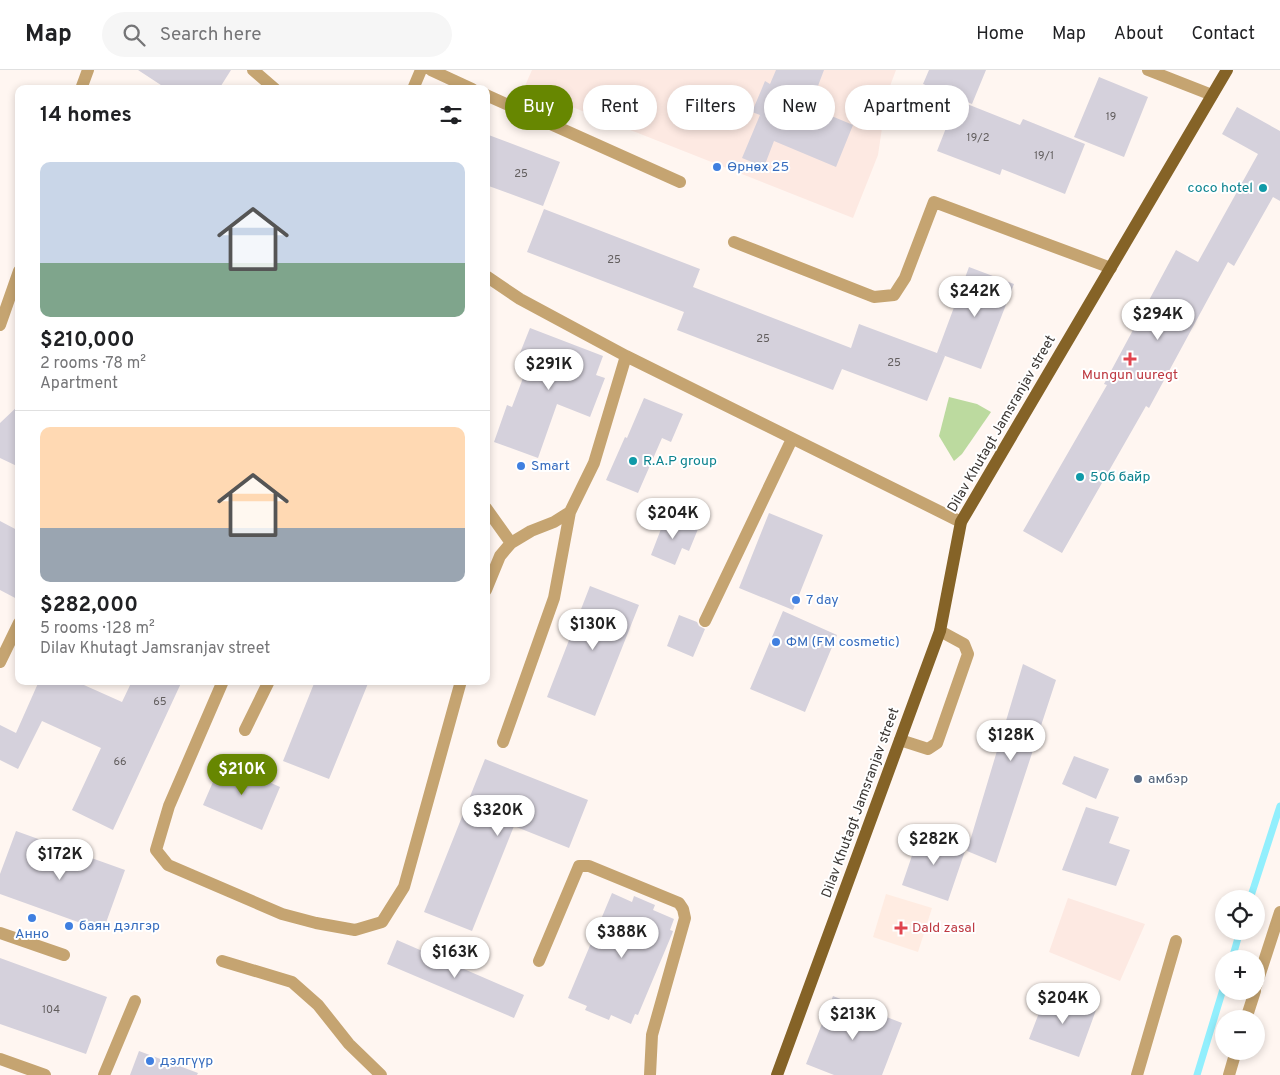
<!DOCTYPE html>
<html lang="en">
<head>
<meta charset="utf-8">
<style>
	:root { --surface:#fff; --page:#f6f6f6; --text:#202124; --muted:#757577; --line:#e0e0e0; --accent:#678701 }
	body { margin:0; font-family:Overpass,sans-serif; background:var(--page); color:var(--text); height:100vh; display:flex; flex-direction:column; font-size:19px; white-space:nowrap }
	* { box-sizing:border-box; margin:0 }
	p { font-size:16px; color:var(--muted) }
	.icon { flex:none; width:28px; height:28px; fill:none; stroke:currentColor; stroke-width:2; stroke-linecap:round; stroke-linejoin:round }
	.map { position:relative; flex:1; overflow:hidden }
	.panel { position:absolute; left:15px; top:15px; width:475px; height:600px; display:flex; flex-direction:column; background:var(--surface); border-radius:10px; box-shadow:0 2px 8px #0003 }
	.panel>* { flex:none }
	.hud { position:absolute; left:505px; top:15px; width:475px; height:45px; display:flex; gap:10px }
	.fabs { position:absolute; left:1215px; top:820px; display:grid; gap:10px }
	.fabs a { display:grid; place-items:center; width:50px; height:50px; border-radius:50%; background:var(--surface); box-shadow:0 2px 8px #0003; font-size:25px }
	.price { position:absolute; translate:-50% -42px; padding:0 11px; border-radius:18px; background:#fff; color:#222; font-size:16px; line-height:32px; filter:drop-shadow(0 1px 2px #0008) }
	.price::after { content:''; position:absolute; left:50%; top:30px; width:15px; height:11px; margin-left:-8px; background:inherit; clip-path:polygon(0 0,100% 0,50% 100%) }
	.price.selected { background:var(--accent); color:#fff }
	ul { padding:0; list-style:none }
	li { display:grid; align-content:center; gap:10px; height:265px; padding:0 25px }
	li+li { border-top:1px solid var(--line) }
	li span { display:grid; place-items:center; height:155px; border-radius:10px; color:#555 }
	li>.icon { margin-inline-start:auto }
	span .icon { width:90px; height:90px; fill:#fffc; stroke-width:1 }
	li b { font-size:21px }
	h2 { display:flex; justify-content:space-between; align-items:center; height:60px; padding:0 25px; font-size:21px }
	.tag { padding:0 18px; border-radius:22px; background:var(--surface); box-shadow:0 2px 8px #0003; font-size:18px; line-height:45px }
	.tag.selected { background:var(--accent); color:#fff }
	header { display:flex; align-items:center; gap:30px; box-sizing:border-box; height:70px; padding:0 25px; background:var(--surface); border-bottom:1px solid var(--line) }
	header strong { font-size:24px }
	nav { display:flex; gap:28px; margin-inline-start:auto; font-size:18px }
	.search { width:350px; height:45px; background:var(--page); display:flex; align-items:center; gap:12px; box-sizing:border-box; padding:0 18px; border-radius:28px; color:var(--muted); font-size:19px }
	.map>svg:first-child { display:block }
</style>
</head>
<body>
<header>
<strong>Map</strong>
<div class="search"><svg class="icon" aria-label="search" viewBox="0 0 24 24"><circle cx="10" cy="10" r="6"/><path d="M15 15l6 6"/></svg>Search here</div>
<nav><a>Home</a><a>Map</a><a>About</a><a>Contact</a></nav>
</header>
<div class="map">
<svg width="1280" height="1005" viewBox="0 0 1280 1005">
	<rect width="100%" height="100%" fill="#fff6f1"/>
	<path fill="#ffece2" d="M886,824l46,14 -14,44 -45,-15z"/>
	<path fill="#fde9e2" d="M532,0h364l-9,24 -9,61 -25,63 -329,-130z
		M1068,828l77,26 -25,57 -71,-29z"/>
	<path fill="#bcda9f" d="M949,327l28,7 14,8 -29,42 -8,7 -15,-25z"/>
	<g fill="none" stroke-linecap="round" stroke-linejoin="round">
		<path stroke="#92effd" stroke-width="7" d="M1250,829l30,-93
			M1232,889l8,-28
			M1197,1005l27,-89"/>
	</g>
	<path fill="#d5d1dc" d="M138,0h93l-12,19h-52z
		M776,0h48l-14,37 43,18 -17,42 -62,-26 -10,26 -22,-9 18,-43 -8,-3 13,-31 5,3z
		M929,0h57l-14,34 -49,-20z
		M1099,7l49,20 -24,60 -50,-20z
		M957,30l63,25 3,-6 62,25 -20,50 -63,-25 -2,6 -63,-24z
		M1237,37l43,24v70l-7,-4 -39,69 -6,-4 -79,146 -3,-2 -84,147 -39,-22 84,-146 -3,-1 72,-134 22,12 60,-108 -36,-20z
		M486,64l74,28 -17,44 -57,-21z
		M544,139l156,60 -7,18 158,61 8,-24 86,32 -18,45 -85,-32 -9,21 -156,-60 7,-18 -157,-60z
		M969,197l45,17 -33,85 -44,-16z
		M530,258l73,28 -7,19 9,3 -15,39 -33,-13 -19,54 -44,-16 13,-37 5,2 19,-50 -11,-4z
		M644,328l39,16 -12,28 -9,-4 -24,55 -32,-13 19,-43 2,1z
		M19,335v62l-19,-9v-35z
		M769,443l54,22 -30,75 -54,-22z
		M666,446l32,13 -9,22 -7,-3 -7,17 -24,-10z
		M0,451l19,10v69l-19,-10z
		M590,516l49,19 -44,111 -48,-19z
		M783,541l54,24 -32,77 -55,-23z
		M679,545l18,7 2,4 6,3 -12,28 -26,-11z
		M1023,594l33,16 -60,183 -29,-12z
		M39,611h36l47,21 10,-21h50l-69,149 -41,-20 29,-62 -59,-27 -24,48 -18,-9v-35l16,8z
		M315,611h54l-40,98 -46,-18z
		M1074,686l35,13 -13,30 -34,-15z
		M485,689l103,41 -19,48 -55,-22 -42,105 -48,-19z
		M222,691l58,26 -18,43 -59,-25z
		M1086,737l33,10 -10,26 21,7 -14,36 -54,-16z
		M16,761l109,39 -22,61 -103,-37v-20z
		M920,762l46,16 -18,53 -46,-16z
		M612,823l20,9 2,-6 21,9 -2,5 21,9 -4,11 3,1 -1,3 -34,81 -3,-1 -4,10 -20,-9 -2,5 -24,-10 2,-4 -19,-8z
		M397,870l127,55 -10,23 -127,-54z
		M0,888l107,39 -21,57 -86,-30z
		M1047,922l49,18 -17,47 -50,-18z
		M833,926l69,27 -20,52h-48l-28,-11z
		M139,981l59,22 -1,2h-67z"/>
	<g fill="none" stroke-linecap="round" stroke-linejoin="round">
		<path stroke="#c5a471" stroke-width="12" d="M253,0l22,19
			M431,0l41,19
			M1148,0l64,25
			M81,19l7,-19
			M413,19l8,-19
			M486,25l194,87
			M734,172l140,55 20,-2 11,-17 29,-76 177,66
			M486,206l34,23 106,57 335,166
			M0,255l19,-54
			M486,438l25,35
			M486,520l14,-34 11,-13 20,-12 23,-9 16,-10 24,-49 32,-107
			M705,551l87,-182
			M0,592l19,-39
			M223,611l-54,125 -13,44 12,15 114,49 34,9 39,7 27,-8 22,-35 57,-206
			M245,660l24,-49
			M900,670l28,9 9,-6 31,-89 -4,-10 -24,-13
			M503,672l51,-144 16,-86
			M0,863l64,22
			M222,891l70,21 26,23 31,39 32,31
			M539,891l40,-95h10l90,37 4,6 2,9 -33,117 -2,40
			M1256,916l24,-74
			M1246,949l9,-28
			M0,989l45,16
			M104,1005l31,-74
			M1137,1005l39,-134
			M1229,1005l7,-24"/>
		<path stroke="#856327" stroke-width="12" d="M777,1005l163,-444 21,-109 266,-452"/>
	</g>
	<g fill="#3f7fe0" stroke="#fff" stroke-width="2">
		<circle cx="717" cy="97" r="5"/>
		<circle cx="521" cy="396" r="5"/>
		<circle cx="796" cy="530" r="5"/>
		<circle cx="776" cy="572" r="5"/>
		<circle cx="32" cy="848" r="5"/>
		<circle cx="69" cy="856" r="5"/>
		<circle cx="150" cy="991" r="5"/>
	</g>
	<g fill="#0f9aa8" stroke="#fff" stroke-width="2">
		<circle cx="1263" cy="118" r="5"/>
		<circle cx="633" cy="391" r="5"/>
		<circle cx="1080" cy="407" r="5"/>
	</g>
	<g fill="#e0444e" stroke="#fff" stroke-width="2">
		<path d="M1127.5 281.5h5v5h5v5h-5v5h-5v-5h-5v-5h5z"/>
		<path d="M898.5 850.5h5v5h5v5h-5v5h-5v-5h-5v-5h5z"/>
	</g>
	<circle fill="#5c6f8a" stroke="#fff" stroke-width="2" cx="1138" cy="709" r="5"/>
	<g text-anchor="middle" dominant-baseline="central" stroke-width="4" stroke-linejoin="round" paint-order="stroke">
		<g font-size="11" fill="#625e5e">
			<text x="1111" y="47">19</text>
			<text x="978" y="68">19/2</text>
			<text x="1044" y="86">19/1</text>
			<text x="521" y="104">25</text>
			<text x="614" y="190">25</text>
			<text x="763" y="269">25</text>
			<text x="894" y="293">25</text>
			<text x="160" y="632">65</text>
			<text x="120" y="692">66</text>
			<text x="51" y="940">104</text>
		</g>
		<g font-size="14" fill="#366cbe" stroke="#fff" text-anchor="start">
			<text x="727" y="97">Өрнөх 25</text>
			<text x="531" y="396">Smart</text>
			<text x="806" y="530">7 day</text>
			<text x="786" y="572">ФМ (FM cosmetic)</text>
			<text x="79" y="856">баян дэлгэр</text>
			<text x="32" y="864" text-anchor="middle">Анно</text>
			<text x="160" y="991">дэлгүүр</text>
		</g>
		<g font-size="14" fill="#0d838f" stroke="#fff" text-anchor="start">
			<text x="1253" y="118" text-anchor="end">coco hotel</text>
			<text x="643" y="391">R.A.P group</text>
			<text x="1090" y="407">50б байр</text>
		</g>
		<g font-size="14" fill="#be3a42" stroke="#fff">
			<text x="1130" y="305">Mungun uuregt</text>
			<text x="912" y="858" text-anchor="start">Dald zasal</text>
		</g>
		<g font-size="14" fill="#3b3734" stroke="#fff">
			<text transform="translate(1002 354) rotate(-60)">Dilav Khutagt Jamsranjav street</text>
			<text transform="translate(861 733) rotate(-70)">Dilav Khutagt Jamsranjav street</text>
		</g>
		<g font-size="14" fill="#4e5e75" stroke="#fff" text-anchor="start">
			<text x="1148" y="709">амбэр</text>
		</g>
	</g>
</svg>
<div class="fabs">
<a><svg class="icon" aria-label="locate" viewBox="0 0 24 24"><circle cx="12" cy="12" r="6"/><path d="M12 2v4M12 18v4M2 12h4M18 12h4"/></svg></a>
<a>+</a>
<a>−</a>
</div>
<b class="price" style="left:975px;top:248px">$242K</b>
<b class="price" style="left:1158px;top:271px">$294K</b>
<b class="price" style="left:549px;top:321px">$291K</b>
<b class="price" style="left:673px;top:470px">$204K</b>
<b class="price" style="left:593px;top:581px">$130K</b>
<b class="price" style="left:1011px;top:692px">$128K</b>
<b class="price selected" style="left:242px;top:726px">$210K</b>
<b class="price" style="left:498px;top:767px">$320K</b>
<b class="price" style="left:934px;top:796px">$282K</b>
<b class="price" style="left:60px;top:811px">$172K</b>
<b class="price" style="left:622px;top:889px">$388K</b>
<b class="price" style="left:455px;top:909px">$163K</b>
<b class="price" style="left:1063px;top:955px">$204K</b>
<b class="price" style="left:853px;top:971px">$213K</b>
<div class="hud">
<a class="tag selected">Buy</a>
<a class="tag">Rent</a>
<a class="tag">Filters</a>
<a class="tag">New</a>
<a class="tag">Apartment</a>
</div>
<section class="panel">
<h2>14 homes<svg class="icon" aria-label="filters" viewBox="0 0 24 24"><path d="M4 7h16M4 17h16"/><circle cx="9" cy="7" r="2"/><circle cx="15" cy="17" r="2"/></svg></h2>
<ul>
<li><span style="background:linear-gradient(#c9d6e8 65%,#7fa58c 0)"><svg class="icon" aria-label="home" viewBox="0 0 24 24"><path d="M3 11l9-7 9 7M6 9v11h12V9"/></svg></span><div><b>$210,000</b><p>2 rooms · 78 m²</p><p>Apartment</p></div></li>
<li><span style="background:linear-gradient(#ffd9b3 65%,#9aa5b1 0)"><svg class="icon" aria-label="home" viewBox="0 0 24 24"><path d="M3 11l9-7 9 7M6 9v11h12V9"/></svg></span><div><b>$282,000</b><p>5 rooms · 128 m²</p><p>Dilav Khutagt Jamsranjav street</p></div></li>
</ul>
</section>
</div>
</body>
</html>
